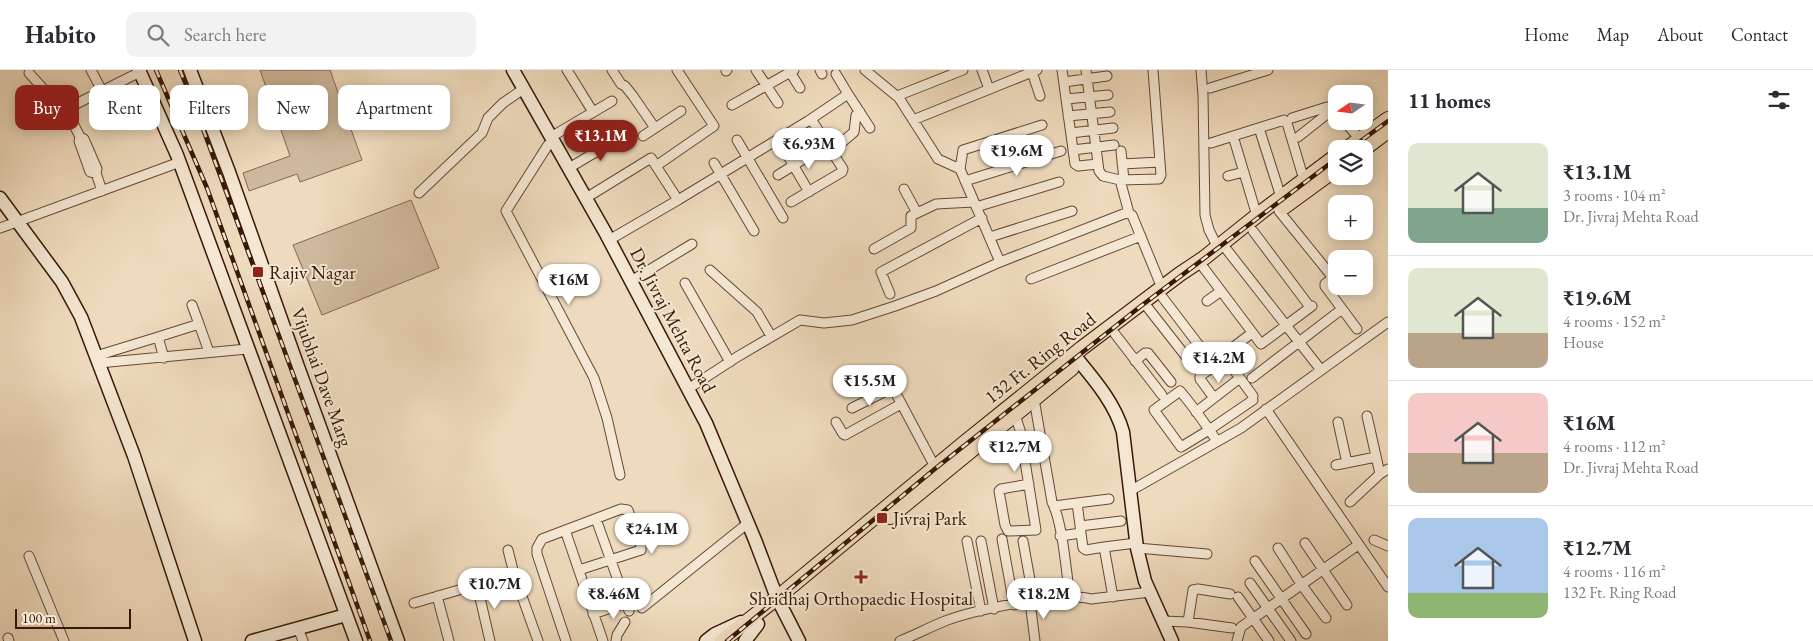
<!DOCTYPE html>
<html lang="en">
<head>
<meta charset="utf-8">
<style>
	:root { --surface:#fff; --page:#f2f2f3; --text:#2b2b33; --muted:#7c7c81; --line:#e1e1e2; --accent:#8f2418 }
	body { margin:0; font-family:"EB Garamond",serif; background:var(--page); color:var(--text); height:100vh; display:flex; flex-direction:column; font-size:19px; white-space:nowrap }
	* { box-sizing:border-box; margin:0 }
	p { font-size:16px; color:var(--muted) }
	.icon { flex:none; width:28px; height:28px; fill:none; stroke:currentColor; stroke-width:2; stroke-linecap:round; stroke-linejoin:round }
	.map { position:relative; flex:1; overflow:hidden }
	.drawer { display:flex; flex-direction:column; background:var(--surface); width:425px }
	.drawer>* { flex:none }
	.hud { position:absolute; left:15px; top:15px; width:475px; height:45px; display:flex; gap:10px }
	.needle { width:32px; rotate:256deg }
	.tools { position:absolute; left:1328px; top:15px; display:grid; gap:10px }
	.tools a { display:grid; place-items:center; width:45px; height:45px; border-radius:10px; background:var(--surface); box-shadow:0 2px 12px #0003; font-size:25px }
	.scale { position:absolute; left:15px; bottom:12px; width:116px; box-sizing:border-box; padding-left:5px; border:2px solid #381806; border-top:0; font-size:14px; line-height:18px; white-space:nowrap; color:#381806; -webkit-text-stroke:4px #f4e7d3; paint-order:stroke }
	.price { position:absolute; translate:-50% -42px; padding:0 11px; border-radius:18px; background:#fff; color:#222; font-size:16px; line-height:32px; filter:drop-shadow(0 1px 2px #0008) }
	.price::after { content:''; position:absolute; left:50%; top:30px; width:15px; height:11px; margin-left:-8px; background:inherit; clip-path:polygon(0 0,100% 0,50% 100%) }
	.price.current { background:var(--accent); color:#fff }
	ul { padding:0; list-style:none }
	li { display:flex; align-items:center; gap:15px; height:125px; padding:0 20px }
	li+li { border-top:1px solid var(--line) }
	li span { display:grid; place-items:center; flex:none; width:140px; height:100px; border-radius:10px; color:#555 }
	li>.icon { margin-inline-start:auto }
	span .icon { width:60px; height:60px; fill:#fffc; stroke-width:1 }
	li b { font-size:21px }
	h2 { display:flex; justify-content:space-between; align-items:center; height:60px; padding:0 20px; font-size:21px }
	.chip { padding:0 18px; border-radius:10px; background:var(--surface); box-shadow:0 2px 12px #0003; font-size:18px; line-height:45px }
	.chip.current { background:var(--accent); color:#fff }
	header { display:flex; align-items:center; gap:30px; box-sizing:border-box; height:70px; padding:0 25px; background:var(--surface); border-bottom:1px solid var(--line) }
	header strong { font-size:24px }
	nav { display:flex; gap:28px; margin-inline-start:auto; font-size:18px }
	.search { width:350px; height:45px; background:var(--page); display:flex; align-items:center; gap:12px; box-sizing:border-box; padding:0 18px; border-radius:10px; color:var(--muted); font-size:19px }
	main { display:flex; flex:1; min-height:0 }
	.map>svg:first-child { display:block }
</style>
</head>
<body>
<header>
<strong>Habito</strong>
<div class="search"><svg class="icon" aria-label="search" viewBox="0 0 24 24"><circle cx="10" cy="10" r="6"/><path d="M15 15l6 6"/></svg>Search here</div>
<nav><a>Home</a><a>Map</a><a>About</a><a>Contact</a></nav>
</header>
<main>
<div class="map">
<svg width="1388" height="571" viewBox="0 0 1388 571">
	<rect width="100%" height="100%" fill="#eedabc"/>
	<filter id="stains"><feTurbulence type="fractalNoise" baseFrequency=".004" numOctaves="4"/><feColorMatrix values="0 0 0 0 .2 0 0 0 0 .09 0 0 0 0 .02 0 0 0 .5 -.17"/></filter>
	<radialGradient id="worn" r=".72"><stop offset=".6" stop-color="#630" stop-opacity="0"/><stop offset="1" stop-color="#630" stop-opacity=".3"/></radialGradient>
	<path fill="#cfb99d" stroke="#846852" d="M260,0h70l32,90 -62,22 -3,-8 -48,17 -6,-18 47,-17z
		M411,130l28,68 -117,47 -29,-70z"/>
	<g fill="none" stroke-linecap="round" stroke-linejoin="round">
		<defs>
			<path id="street" d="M91,0l11,21
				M567,0l26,42
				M612,0l9,14 4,2 8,10 22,32
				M756,0l22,33
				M820,0l2,4
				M865,0l34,28 39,61 22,10 40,93
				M982,0l7,19
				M1062,0l13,94 3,2 20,-2
				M1086,0l13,101 4,5 17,4 9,33
				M1201,0l2,25 2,120 4,15 9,18
				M726,1l1,-1
				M790,2l10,16
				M1032,2l8,24
				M29,3l19,21 18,15 14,28 4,2 13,30 -1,4 6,18
				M836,4l12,20
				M1064,12l43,-6
				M1210,18l58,-18
				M897,26l66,-26
				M1066,29l42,-4
				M732,35l62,-35
				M66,39l74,-37
				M1068,46l42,-4
				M1292,48l35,-11 7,4
				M913,50l124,-50
				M1344,51l16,18
				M1259,58l22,69
				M1071,63l42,-5
				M643,66l38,-25
				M1233,66l24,80
				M80,67l-1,4 11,31 6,1
				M551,67l61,-36
				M1298,67l38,-30
				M778,69l31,53
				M737,70l46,78
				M1211,73l73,-23 3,3 17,57
				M840,74l14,-12 2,-17 4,-3
				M548,75l-42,66 88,167 13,40 13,57
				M1073,80l41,-5
				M1121,81l3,29
				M714,93l40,68
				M1122,94l38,-2
				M569,98l52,-31
				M960,99l3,-19 79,-25
				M778,105l50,-31
				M1228,106l16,-4
				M1120,110l39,-1 2,-4 -8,-105
				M965,111l96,-30
				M904,119l13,24
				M419,123l63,-60 6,-15 15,-15 16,-11
				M586,128l65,-40 5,8
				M678,130l130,-79 40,-27 22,34
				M791,132l51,-30 1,-3 -32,-50
				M976,137l83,-25
				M1279,141l51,63 1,5 -6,5v2l32,43
				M0,158l180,-66
				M1253,161l57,76
				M990,167l82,-26
				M609,170l69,-40 -22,-34 58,-40 -37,-56
				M874,179l37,-21v-12l25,-12 38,-2
				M1227,180l94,120
				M1203,197l58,77 51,-38
				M710,200l47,42 14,24
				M1031,209l110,-43
				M631,211l61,-37
				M685,213l45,79
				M890,224l-9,-22 101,-54
				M1163,228l48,63
				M1207,231l14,-10
				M192,235l7,19
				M1148,238l47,60
				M1115,264l47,61
				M1228,281l24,-18
				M96,286l62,-19
				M164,288l-6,-21 41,-13 10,28
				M1135,291l10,-8h3l23,29
				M99,293l148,-14
				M884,301l51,96
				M1252,308l90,-69
				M688,319l49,-32 63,-37 24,3 28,-3 43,-14 41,-15 64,-29 126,-49 6,2 30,73
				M1214,328l26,-20
				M1034,329l18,103c11,22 14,69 18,95
				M852,338l40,-20
				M1266,339l122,178
				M1196,342l18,-14 -14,-19v-3l25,-17h1l27,37
				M1015,345l5,15 16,100 -28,1 -3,-6 -6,-34 2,-2 28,-5
				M1367,346l13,58
				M836,352l7,12 2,1 56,-31
				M1338,352l9,41
				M1217,371c-12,-17 -23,-34 -37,-50l-26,19 27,37 28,-17 44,-30
				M1336,395l40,-8
				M1130,421l111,-63 147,-106
				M1350,432l30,-28 8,-5
				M1054,436l23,-3
				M596,449l33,92
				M1080,456l41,-5
				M565,460l38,111
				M1060,466l21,-3
				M1002,469l12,66
				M1374,470l14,6
				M967,471l14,70
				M981,471l13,68
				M1023,471l11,61
				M1305,473l42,62
				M1104,477l-18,3 -3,-2 -6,-45 32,-4
				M1137,478l70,6
				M1278,478l23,36 25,34
				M508,480l6,24
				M29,486l35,85
				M1255,491l51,73
				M1250,513l41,58
				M477,515l13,56
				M437,526l12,45
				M1113,527l-9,-50 32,-4
				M1238,527l31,44
				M1030,532l5,39
				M414,533l100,-29 24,67
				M642,538l101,-81
				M593,544l33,-11
				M1163,551l25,1 44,6
				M1188,552l5,-32 5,-1 32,5
				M298,558l5,13
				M8,568l1,3
				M566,571l-29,-87v-6l5,-9 79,-30 7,1 13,36v4l-62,20
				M616,571l1,-6 8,-13
				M900,571c15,-6 30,-14 45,-20 29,-11 119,-30 146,-22l59,-7
				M1237,571l4,-14 117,-82"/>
			<path id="secondary" d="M139,0l38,85 179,486
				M190,0l39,102 68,192 101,277
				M513,0l92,162 101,191 49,117 22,58 22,43
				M0,128l62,84 19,35 53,139 61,185
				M1074,285c19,23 41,48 49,77l14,116 8,33 27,60
				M252,571l94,-26
				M706,571l9,-7 26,-12
				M745,571l13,-17"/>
			<path id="primary" d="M1346,79l42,-30
				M1364,79l24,-18
				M1284,137l52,-38
				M890,447l182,-149
				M722,571l55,-43 186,-154 119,-96 98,-74 24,-16 60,-48 72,-54"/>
		</defs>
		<use href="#street" stroke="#664834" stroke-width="11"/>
		<use href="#secondary" stroke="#381806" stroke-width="15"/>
		<use href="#primary" stroke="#381806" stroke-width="16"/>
		<use href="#street" stroke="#f4e7d3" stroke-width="9"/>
		<use href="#secondary" stroke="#f4e7d3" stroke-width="12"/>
		<use href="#primary" stroke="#eedabc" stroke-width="14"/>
		<defs>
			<path id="rail" d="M156,0l51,118 163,453
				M180,0l15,37 196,534
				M1350,79l38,-28
				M727,571l209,-173 205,-162 195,-147"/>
		</defs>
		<use href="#rail" stroke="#381806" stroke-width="4.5"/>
		<use href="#rail" stroke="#f4e7d3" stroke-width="2.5" stroke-dasharray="8" stroke-linecap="butt"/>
	</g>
	<g fill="#8f2418" stroke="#f4e7d3" stroke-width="2">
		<rect x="252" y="196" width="12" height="12" rx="2.5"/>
		<rect x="876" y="442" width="12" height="12" rx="2.5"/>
		<path d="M858.5 499.5h5v5h5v5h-5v5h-5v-5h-5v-5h5z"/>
	</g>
	<g text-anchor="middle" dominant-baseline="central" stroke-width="4" stroke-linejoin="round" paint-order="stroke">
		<g font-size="19" fill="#381806" stroke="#f4e7d3" text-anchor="start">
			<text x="269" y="202">Rajiv Nagar</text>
			<text x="893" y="448">Jivraj Park</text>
			<text x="861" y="528" text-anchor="middle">Shridhaj Orthopaedic Hospital</text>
		</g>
		<g font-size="19" fill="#381806" stroke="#f4e7d3">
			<text transform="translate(673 250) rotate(62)">Dr. Jivraj Mehta Road</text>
			<text transform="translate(1040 288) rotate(-38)">132 Ft. Ring Road</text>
			<text transform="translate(322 307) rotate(70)">Vijubhai Dave Marg</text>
		</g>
	</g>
	<rect width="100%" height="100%" filter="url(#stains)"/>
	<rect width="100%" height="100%" fill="url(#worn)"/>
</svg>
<div class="tools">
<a><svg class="needle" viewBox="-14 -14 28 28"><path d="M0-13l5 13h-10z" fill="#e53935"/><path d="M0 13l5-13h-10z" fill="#7c7c81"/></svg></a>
<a><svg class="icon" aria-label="layers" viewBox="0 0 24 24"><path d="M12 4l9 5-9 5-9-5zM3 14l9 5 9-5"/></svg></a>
<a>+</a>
<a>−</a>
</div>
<div class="scale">100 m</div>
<b class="price current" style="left:601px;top:92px">₹13.1M</b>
<b class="price" style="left:809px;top:100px">₹6.93M</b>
<b class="price" style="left:1017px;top:107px">₹19.6M</b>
<b class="price" style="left:569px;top:236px">₹16M</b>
<b class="price" style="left:1219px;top:314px">₹14.2M</b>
<b class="price" style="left:870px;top:337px">₹15.5M</b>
<b class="price" style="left:1015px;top:403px">₹12.7M</b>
<b class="price" style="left:652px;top:485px">₹24.1M</b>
<b class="price" style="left:495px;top:540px">₹10.7M</b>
<b class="price" style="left:614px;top:550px">₹8.46M</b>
<b class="price" style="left:1044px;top:550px">₹18.2M</b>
<div class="hud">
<a class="chip current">Buy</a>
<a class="chip">Rent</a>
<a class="chip">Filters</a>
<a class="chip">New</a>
<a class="chip">Apartment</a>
</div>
</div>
<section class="drawer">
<h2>11 homes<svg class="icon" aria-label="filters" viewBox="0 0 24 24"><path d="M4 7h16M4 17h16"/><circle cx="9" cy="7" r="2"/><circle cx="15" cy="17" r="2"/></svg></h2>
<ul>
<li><span style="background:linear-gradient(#dfe7d0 65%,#7fa58c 0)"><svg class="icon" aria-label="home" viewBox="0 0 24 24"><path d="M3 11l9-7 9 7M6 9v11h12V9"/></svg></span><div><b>₹13.1M</b><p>3 rooms · 104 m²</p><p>Dr. Jivraj Mehta Road</p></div></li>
<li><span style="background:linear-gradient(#dfe7d0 65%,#b9a48a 0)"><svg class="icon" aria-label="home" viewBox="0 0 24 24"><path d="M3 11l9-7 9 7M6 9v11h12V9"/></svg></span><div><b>₹19.6M</b><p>4 rooms · 152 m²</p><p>House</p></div></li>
<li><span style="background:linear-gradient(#f6c9c9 60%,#b9a48a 0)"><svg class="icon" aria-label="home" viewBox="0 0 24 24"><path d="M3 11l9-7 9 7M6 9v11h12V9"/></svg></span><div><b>₹16M</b><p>4 rooms · 112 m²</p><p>Dr. Jivraj Mehta Road</p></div></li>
<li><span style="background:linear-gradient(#a9c7e8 75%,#8fb573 0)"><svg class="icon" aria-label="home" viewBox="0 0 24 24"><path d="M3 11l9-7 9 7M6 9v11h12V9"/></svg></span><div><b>₹12.7M</b><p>4 rooms · 116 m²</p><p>132 Ft. Ring Road</p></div></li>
</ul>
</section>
</main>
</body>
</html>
